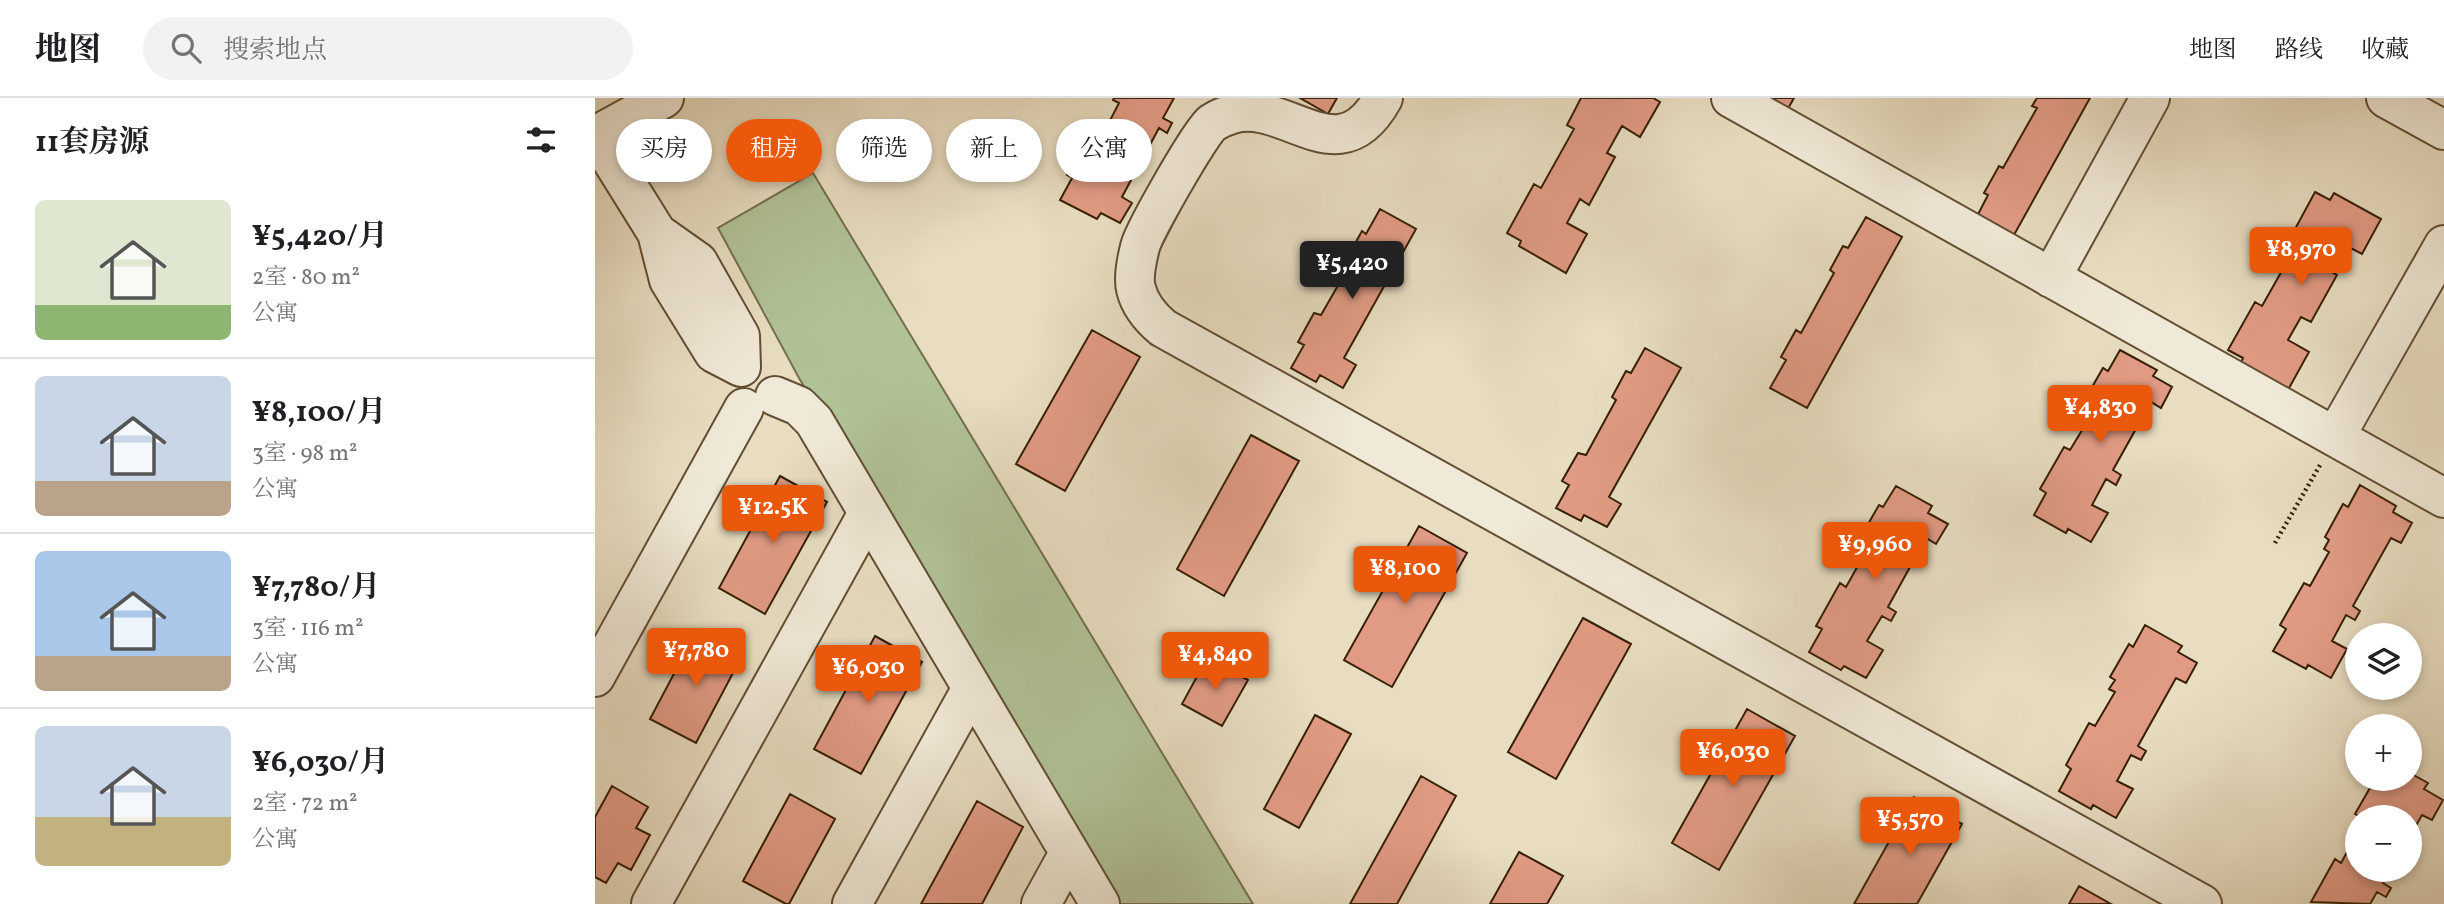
<!DOCTYPE html>
<html lang="zh">
<head>
<meta charset="utf-8">
<style>
	:root { --surface:#fff; --page:#f2f2f2; --text:#202124; --muted:#757577; --line:#e0e0e0; --accent:#ea580c }
	body { margin:0; font-family:Vollkorn,"Noto Serif SC",serif; background:var(--page); color:var(--text); height:100vh; display:flex; flex-direction:column; font-size:26px; white-space:nowrap }
	* { box-sizing:border-box; margin:0 }
	p { font-size:23px; color:var(--muted) }
	.icon { flex:none; width:38px; height:38px; fill:none; stroke:currentColor; stroke-width:2; stroke-linecap:round; stroke-linejoin:round }
	.map { position:relative; flex:1; overflow:hidden }
	.panel { display:flex; flex-direction:column; background:var(--surface); width:595px }
	.panel>* { flex:none }
	.guide { position:absolute; left:21px; top:21px; width:665px; height:63px; display:flex; gap:14px }
	.buttons { position:absolute; left:1750px; top:525px; display:grid; gap:14px }
	.buttons a { display:grid; place-items:center; width:77px; height:77px; border-radius:50%; background:var(--surface); box-shadow:0 4px 10px #0003; font-size:35px }
	.price { position:absolute; translate:-50% -60px; padding:0 16px; border-radius:7px; background:var(--accent); color:#fff; font-size:23px; line-height:46px; filter:drop-shadow(0 2px 4px #0008) }
	.price::after { content:''; position:absolute; left:50%; top:42px; width:21px; height:16px; margin-left:-10px; background:inherit; clip-path:polygon(0 0,100% 0,50% 100%) }
	.price.active { background:#222; color:#fff }
	ul { padding:0; list-style:none }
	li { display:flex; align-items:center; gap:21px; height:175px; padding:0 35px }
	li+li { border-top:2px solid var(--line) }
	li span { display:grid; place-items:center; flex:none; width:196px; height:140px; border-radius:10px; color:#555 }
	li>.icon { margin-inline-start:auto }
	span .icon { width:84px; height:84px; fill:#fffc; stroke-width:1 }
	li b { font-size:30px }
	h2 { display:flex; justify-content:space-between; align-items:center; height:84px; padding:0 35px; font-size:30px }
	.chip { padding:0 24px; border-radius:32px; background:var(--surface); box-shadow:0 4px 10px #0003; font-size:24px; line-height:63px }
	.chip.active { background:var(--accent); color:#fff }
	header { display:flex; align-items:center; gap:42px; box-sizing:border-box; height:98px; padding:0 35px; background:var(--surface); border-bottom:2px solid var(--line) }
	header strong { font-size:33px }
	nav { display:flex; gap:38px; margin-inline-start:auto; font-size:24px }
	.search { width:490px; height:63px; background:var(--page); display:flex; align-items:center; gap:18px; box-sizing:border-box; padding:0 24px; border-radius:38px; color:var(--muted); font-size:26px }
	main { display:flex; flex:1; min-height:0 }
	.map>svg:first-child { display:block }
</style>
</head>
<body>
<header>
<strong>地图</strong>
<div class="search"><svg class="icon" aria-label="search" viewBox="0 0 24 24"><circle cx="10" cy="10" r="6"/><path d="M15 15l6 6"/></svg>搜索地点</div>
<nav><a>地图</a><a>路线</a><a>收藏</a></nav>
</header>
<main>
<section class="panel">
<h2>11套房源<svg class="icon" aria-label="filters" viewBox="0 0 24 24"><path d="M4 7h16M4 17h16"/><circle cx="9" cy="7" r="2"/><circle cx="15" cy="17" r="2"/></svg></h2>
<ul>
<li><span style="background:linear-gradient(#dfe7d0 75%,#8fb573 0)"><svg class="icon" aria-label="home" viewBox="0 0 24 24"><path d="M3 11l9-7 9 7M6 9v11h12V9"/></svg></span><div><b>¥5,420/月</b><p>2室 · 80 m²</p><p>公寓</p></div></li>
<li><span style="background:linear-gradient(#c9d6e8 75%,#b9a48a 0)"><svg class="icon" aria-label="home" viewBox="0 0 24 24"><path d="M3 11l9-7 9 7M6 9v11h12V9"/></svg></span><div><b>¥8,100/月</b><p>3室 · 98 m²</p><p>公寓</p></div></li>
<li><span style="background:linear-gradient(#a9c7e8 75%,#b9a48a 0)"><svg class="icon" aria-label="home" viewBox="0 0 24 24"><path d="M3 11l9-7 9 7M6 9v11h12V9"/></svg></span><div><b>¥7,780/月</b><p>3室 · 116 m²</p><p>公寓</p></div></li>
<li><span style="background:linear-gradient(#c9d6e8 65%,#c2b280 0)"><svg class="icon" aria-label="home" viewBox="0 0 24 24"><path d="M3 11l9-7 9 7M6 9v11h12V9"/></svg></span><div><b>¥6,030/月</b><p>2室 · 72 m²</p><p>公寓</p></div></li>
</ul>
</section>
<div class="map">
<svg width="1849" height="806" viewBox="0 0 1849 806">
	<rect width="100%" height="100%" fill="#e8ddc1"/>
	<filter id="stains"><feTurbulence type="fractalNoise" baseFrequency=".00286" numOctaves="4"/><feColorMatrix values="0 0 0 0 .2 0 0 0 0 .09 0 0 0 0 .02 0 0 0 .5 -.17"/></filter>
	<radialGradient id="worn" r=".72"><stop offset=".6" stop-color="#630" stop-opacity="0"/><stop offset="1" stop-color="#630" stop-opacity=".3"/></radialGradient>
	<path fill="#b1c297" stroke="#74704e" stroke-width="2" d="M218,75l440,731h-141l-313,-526 -81,-150z"/>
	<path fill="#e19b84" stroke="#361f04" stroke-width="2" d="M519,0h60l-11,20 9,5 -5,10 -8,-5 -37,69 10,6 -12,20 -19,-10 -4,6 -37,-19 12,-22 -5,-3 18,-33 5,2 5,-9 6,3 18,-35 -6,-3z
		M705,0h37l-9,16z
		M986,0h72l7,4 -20,35 -18,-11 -15,27 8,4 -26,48 -9,-6 -13,24 20,11 -21,39 -47,-27 2,-5 -14,-8 27,-49 7,4 33,-59 -7,-4z
		M1161,0h38l-9,16z
		M1442,0h53l-81,146 -36,-20 15,-29 -4,-2 15,-27 4,2 34,-60 -5,-2z
		M1720,94l15,8 4,-7 47,26 -19,35 -19,-10 -15,26 9,5 -26,47 -10,-5 -13,23 21,12 -21,38 -48,-26 3,-6 -15,-8 27,-48 7,4 34,-60 -8,-4z
		M785,111l36,20 -72,129 12,7 -13,23 -23,-13 -4,7 -25,-14 13,-23 -6,-3 16,-29 7,2 31,-54 -5,-3 15,-27 4,3z
		M1271,119l36,20 -95,171 -37,-20 16,-28 -5,-3 15,-27 5,3 33,-60 -4,-3 13,-24 5,2z
		M497,232l48,27 -75,134 -49,-27z
		M1050,250l36,20 -72,129 12,7 -14,23 -23,-12 -3,6 -25,-13 13,-23 -7,-4 16,-28 8,2 30,-55 -4,-3 14,-26 5,2z
		M1525,252l37,20 -4,6 19,11 -11,21 -10,-6 -38,68 8,5 -5,10 -10,-6 -14,26 16,8 -17,29 -23,-13 -2,4 -32,-18 12,-22 -6,-4 24,-42 6,3 20,-33 -6,-4 6,-9 -6,-3 19,-33 5,3z
		M656,337l48,26 -75,135 -47,-27z
		M185,378l47,26 -62,112 -46,-26z
		M1765,387l36,21 -3,6 19,11 -11,20 -10,-5 -38,68 7,5 -5,9 -9,-5 -14,26 15,8 -16,29 -23,-13 -2,4 -33,-18 13,-22 -6,-4 24,-42 6,3 19,-34 -5,-3 5,-9 -4,-3 18,-33 5,3z
		M1301,388l36,20 -4,7 20,11 -12,20 -10,-6 -38,69 8,5 -5,9 -9,-5 -15,25 16,9 -17,28 -22,-12 -3,4 -32,-18 13,-23 -6,-3 24,-43 6,4 19,-34 -6,-3 6,-10 -5,-2 19,-33 4,2z
		M824,428l48,27 -75,134 -48,-27z
		M988,520l48,26 -75,135 -48,-27z
		M1550,527l37,21 -4,6 19,11 -11,20 -10,-5 -38,68 8,5 -5,9 -10,-5 -14,26 16,8 -17,29 -23,-13 -2,4 -32,-18 12,-22 -5,-4 23,-42 6,3 20,-34 -6,-3 6,-9 -5,-3 19,-33 4,3z
		M101,534l46,24 -46,87 -46,-24z
		M280,538l47,26 -61,112 -47,-25z
		M612,560l41,22 -26,46 -40,-22z
		M1152,611l48,27 -76,134 -47,-27z
		M720,617l36,19 -52,94 -35,-19z
		M1815,675l18,10 -4,6 19,11 -11,20 -10,-5 -12,21v-19h-50l-5,-3 19,-33 5,3 3,-5h28z
		M826,678l35,20 -59,108h-47z
		M17,688l36,21 -12,21 14,7 -19,35 -13,-7 -12,20 -11,-6v-60z
		M195,696l45,25 -46,85h-3l-43,-23z
		M1319,699l48,27 -45,80h-63z
		M382,703l46,26 -41,77h-61z
		M1762,736v36h34l-8,13 8,5 -5,9 -9,-5 -7,12 -59,-2 24,-43 6,4z
		M924,754l44,24 -16,28h-57z
		M1484,788l32,18h-42z"/>
	<g fill="none" stroke-linecap="round" stroke-linejoin="round">
		<defs>
			<path id="minor" d="M788,0c-44,80 -96,0 -151,16 -7,2 -14,5 -20,9 -11,8 -68,108 -72,124 -3,12 -7,31 -4,42 4,16 15,29 27,39l1039,576
				M1136,0l713,400
				M1791,0l58,32
				M1,37l61,98
				M0,38l69,-38
				M62,135l41,29 42,74 1,31 -27,-14 -45,-73z
				M1456,180l99,-180
				M180,298l24,10 15,15 286,483
				M1740,339l109,-192
				M0,579l149,-269
				M56,806l217,-391
				M257,806l120,-216
				M446,806l28,-51"/>
		</defs>
		<use href="#minor" stroke="#624e33" stroke-width="42"/>
		<path stroke="#361f04" stroke-width="4.5" stroke-dasharray="2 3.5" stroke-linecap="butt" d="M1680,445l45,-78"/>
		<use href="#minor" stroke="#f0e9d7" stroke-width="38"/>
	</g>
	<rect width="100%" height="100%" filter="url(#stains)"/>
	<rect width="100%" height="100%" fill="url(#worn)"/>
</svg>
<div class="buttons">
<a><svg class="icon" aria-label="layers" viewBox="0 0 24 24"><path d="M12 4l9 5-9 5-9-5zM3 14l9 5 9-5"/></svg></a>
<a>+</a>
<a>−</a>
</div>
<b class="price" style="left:1706px;top:189px">¥8,970</b>
<b class="price active" style="left:757px;top:203px">¥5,420</b>
<b class="price" style="left:1505px;top:347px">¥4,830</b>
<b class="price" style="left:178px;top:447px">¥12.5K</b>
<b class="price" style="left:1280px;top:484px">¥9,960</b>
<b class="price" style="left:810px;top:508px">¥8,100</b>
<b class="price" style="left:101px;top:590px">¥7,780</b>
<b class="price" style="left:620px;top:594px">¥4,840</b>
<b class="price" style="left:273px;top:607px">¥6,030</b>
<b class="price" style="left:1138px;top:691px">¥6,030</b>
<b class="price" style="left:1315px;top:759px">¥5,570</b>
<div class="guide">
<a class="chip">买房</a>
<a class="chip active">租房</a>
<a class="chip">筛选</a>
<a class="chip">新上</a>
<a class="chip">公寓</a>
</div>
</div>
</main>
</body>
</html>
